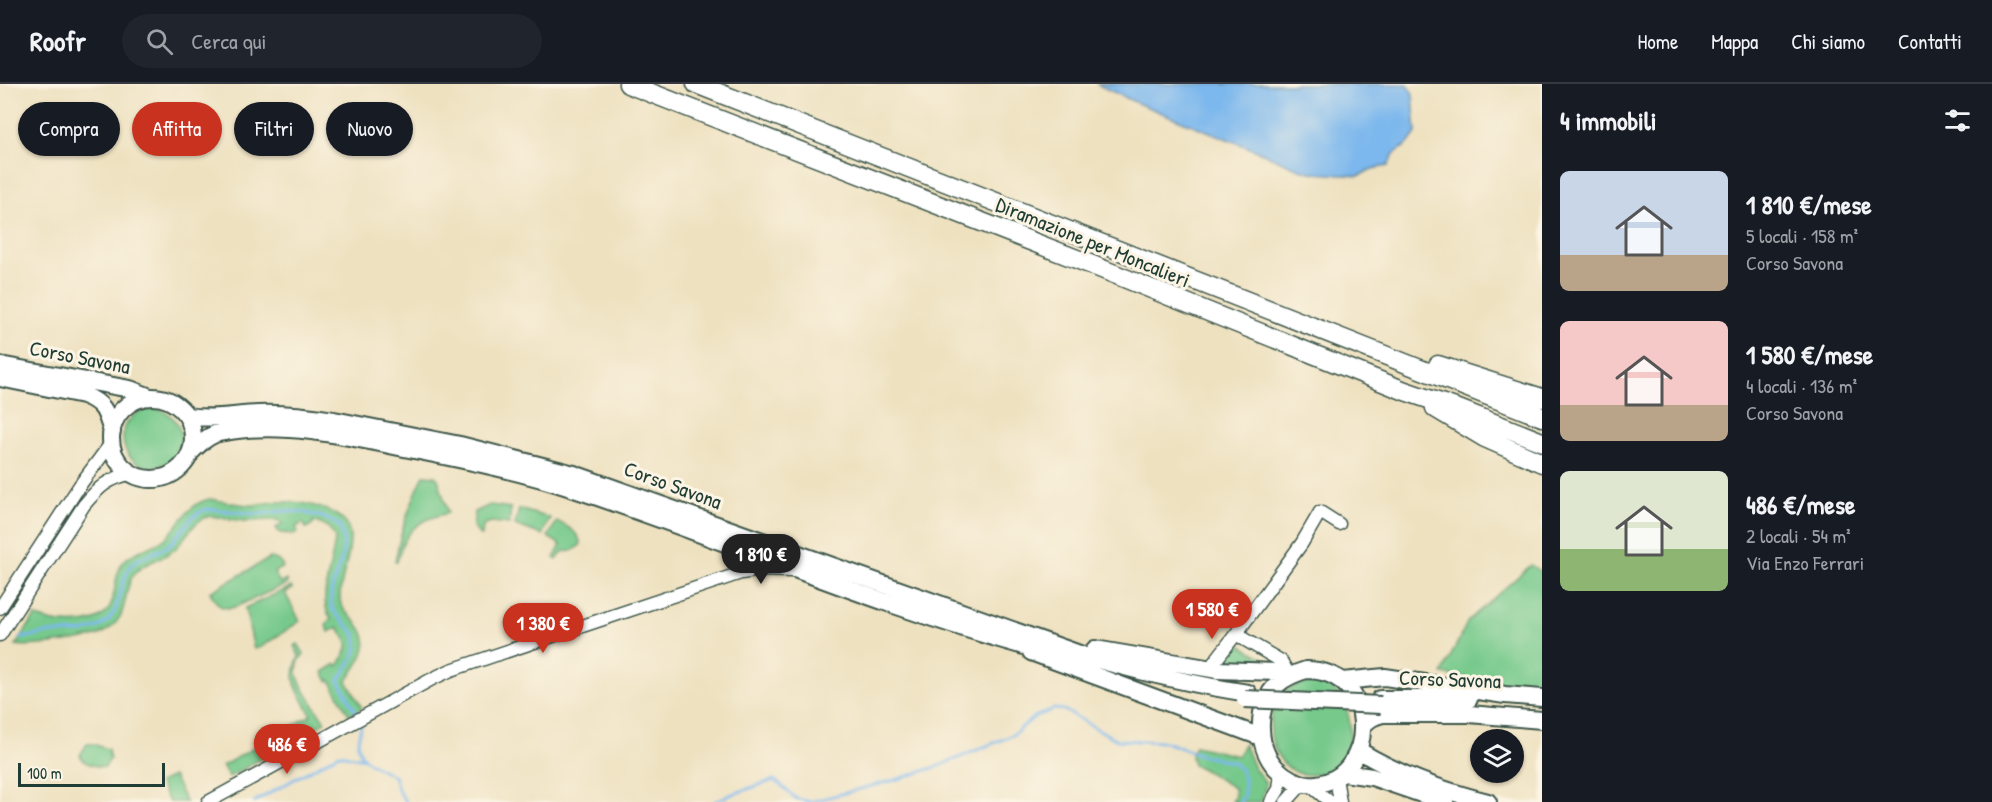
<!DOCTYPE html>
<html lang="it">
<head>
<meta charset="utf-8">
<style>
	:root { --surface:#171b24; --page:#20242c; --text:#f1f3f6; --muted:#9ea1a6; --line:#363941; --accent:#c8321e }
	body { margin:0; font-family:"Patrick Hand",sans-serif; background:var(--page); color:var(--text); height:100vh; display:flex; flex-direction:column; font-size:22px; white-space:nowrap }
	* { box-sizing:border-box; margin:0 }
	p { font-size:20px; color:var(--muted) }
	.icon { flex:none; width:33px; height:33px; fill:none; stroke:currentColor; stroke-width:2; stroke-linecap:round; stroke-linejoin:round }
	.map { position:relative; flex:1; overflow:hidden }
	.drawer { display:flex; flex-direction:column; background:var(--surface); width:450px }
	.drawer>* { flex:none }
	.banner { position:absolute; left:18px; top:18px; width:570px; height:54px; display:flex; gap:12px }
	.buttons { position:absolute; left:1470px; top:645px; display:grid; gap:12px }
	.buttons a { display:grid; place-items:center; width:54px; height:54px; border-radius:50%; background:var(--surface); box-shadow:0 2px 4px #0004; font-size:30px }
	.scale { position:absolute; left:18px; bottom:15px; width:147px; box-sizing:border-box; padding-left:6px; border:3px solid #1f3d34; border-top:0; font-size:16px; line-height:21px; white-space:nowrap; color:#1f3d34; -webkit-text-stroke:4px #fcf5e5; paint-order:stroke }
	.price { position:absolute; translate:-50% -51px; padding:0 14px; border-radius:21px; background:var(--accent); color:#fff; font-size:20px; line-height:39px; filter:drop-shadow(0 2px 3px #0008) }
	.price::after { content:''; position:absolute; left:50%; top:36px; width:18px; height:14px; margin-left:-9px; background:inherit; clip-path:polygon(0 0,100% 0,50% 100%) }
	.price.on { background:#222; color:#fff }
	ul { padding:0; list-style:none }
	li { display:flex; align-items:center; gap:18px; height:150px; padding:0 18px }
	li span { display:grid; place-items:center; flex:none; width:168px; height:120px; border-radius:9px; color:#555 }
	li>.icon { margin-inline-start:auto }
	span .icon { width:72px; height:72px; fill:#fffc; stroke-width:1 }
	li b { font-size:26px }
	h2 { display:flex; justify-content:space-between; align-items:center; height:72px; padding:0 18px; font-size:26px }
	.tag { padding:0 21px; border-radius:27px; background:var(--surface); box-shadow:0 2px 4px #0004; font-size:21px; line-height:54px }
	.tag.on { background:var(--accent); color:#fff }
	header { display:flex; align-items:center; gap:36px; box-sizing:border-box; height:84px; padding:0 30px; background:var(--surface); border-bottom:2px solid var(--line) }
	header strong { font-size:28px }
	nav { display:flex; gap:33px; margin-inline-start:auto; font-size:21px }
	.search { width:420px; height:54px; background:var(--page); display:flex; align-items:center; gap:15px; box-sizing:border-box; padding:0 21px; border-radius:33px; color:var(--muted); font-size:22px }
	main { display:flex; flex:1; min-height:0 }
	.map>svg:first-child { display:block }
</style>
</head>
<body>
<header>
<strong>Roofr</strong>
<div class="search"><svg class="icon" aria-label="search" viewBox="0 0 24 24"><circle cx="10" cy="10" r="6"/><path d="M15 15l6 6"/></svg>Cerca qui</div>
<nav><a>Home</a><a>Mappa</a><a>Chi siamo</a><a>Contatti</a></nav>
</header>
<main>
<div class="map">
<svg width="1542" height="718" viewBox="0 0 1542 718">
	<rect width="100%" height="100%" fill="#fcf5e5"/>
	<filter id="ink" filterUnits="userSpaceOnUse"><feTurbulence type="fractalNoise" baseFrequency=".0167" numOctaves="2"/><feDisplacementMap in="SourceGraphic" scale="12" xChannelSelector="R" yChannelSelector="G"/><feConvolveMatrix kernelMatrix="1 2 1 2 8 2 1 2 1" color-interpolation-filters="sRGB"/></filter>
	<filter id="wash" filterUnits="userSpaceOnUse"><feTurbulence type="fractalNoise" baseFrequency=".008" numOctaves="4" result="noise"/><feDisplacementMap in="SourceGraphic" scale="24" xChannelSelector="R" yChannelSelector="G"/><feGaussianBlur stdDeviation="1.35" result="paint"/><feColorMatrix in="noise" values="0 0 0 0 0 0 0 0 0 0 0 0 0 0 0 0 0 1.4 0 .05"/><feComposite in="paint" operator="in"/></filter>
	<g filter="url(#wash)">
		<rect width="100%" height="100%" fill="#eee1c0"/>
		<path fill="#76c98b" stroke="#4a8360" stroke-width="1.5" d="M123 354a29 29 0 1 1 58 0a29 29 0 1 1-58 0Z
			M424,391l11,1 3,3 10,34c-31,7 -44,18 -51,49h-2c5,-31 15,-58 29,-87z
			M210,415c14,2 27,6 41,6 9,0 18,-3 27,-3 22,-1 71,6 72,34 2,19 -14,53 -9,68 2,6 9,12 14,17 22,23 5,39 -8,60l15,27 -13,7 -19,-35 -2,1 -5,-9 13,-8 2,2c11,-18 14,-21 0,-39l-9,5 -3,-7 5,-6c-15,-20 3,-57 4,-82l-7,-10 -15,-6v3l-7,4 -3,-5 -7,4 2,5 -4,2 -14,-1 -4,-5 6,-4 -3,-4 -35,1 -33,-5c-15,2 -24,19 -33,30 -11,13 -32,14 -43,27 -10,12 -8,31 -15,44 -4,7 -13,15 -21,18 -13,5 -69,13 -83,10l19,-29c17,9 60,13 73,-6 9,-13 5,-34 15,-48 10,-12 28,-13 40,-22 17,-13 24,-37 47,-41z
			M490,421l21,3 -2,16 -18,-2 -8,3 -1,11h-2l-7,-10 2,-14z
			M519,425l31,9 -8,17 -27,-10z
			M557,437c11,6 21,10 24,23 -5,6 -10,9 -18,7l-6,9 -3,-2 7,-13 -13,-8z
			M270,474c7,1 10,3 13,9l-9,5 6,11 7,-3v4l-52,23c-15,4 -19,-4 -25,-15z
			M1531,481l11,8v116l-29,-2 -71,-13 26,-53z
			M291,503l1,2 -7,4 15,28 -39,26 -7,2 -9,-41z
			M1235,558l39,22 -53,2 2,-9z
			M298,560l6,10c-4,4 -7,11 -7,17 0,13 21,39 28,51l-96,55 -7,-11 89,-51c-12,-25 -24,-31 -12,-59l-5,-10z
			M1312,599c9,2 18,3 25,10 14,15 17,43 8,61 -6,10 -13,16 -24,19 -53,15 -70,-73 -23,-88 4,-2 10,-1 14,-2z
			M87,660h6l15,5 2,10 -5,8c-9,0 -22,-3 -25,-12z
			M1244,660l9,22 13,18 -5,18h-29l3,-5 -1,-9 -33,-20 -8,-3 -2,-9 4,-10 43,10z
			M173,692l13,26h-17l-10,-19z"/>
		<path fill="#7bb7ed" stroke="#4d7a90" stroke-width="1.5" d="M1096,0h312l5,10 3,39 -8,11 -14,10 -6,12 -16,3 -13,7 -44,-3 -16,-4 -44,-19 -118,-47z"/>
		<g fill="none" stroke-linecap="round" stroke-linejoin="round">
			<path stroke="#7bb7ed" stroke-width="3" d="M20,554c9,-1 19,-4 28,-5 18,-1 38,2 54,-8 20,-12 16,-39 27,-57 8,-12 28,-14 40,-23 14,-12 21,-33 40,-36l48,5 27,-3 18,1 21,5 16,8c14,29 -10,52 -8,78 2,16 25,23 26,39 1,13 -12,28 -18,38l19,36
				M361,638c1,8 -4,15 -3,23 2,18 23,23 36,31l5,16 7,10
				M254,718l85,-48 26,5
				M714,718l16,-7 44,-15 7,5 14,13 15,4 85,-22 44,-14 74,-31 21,-18 20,-8 10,1 53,30 48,2 39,14 29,6 8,8 3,9v17l-4,6"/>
		</g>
	</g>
	<g filter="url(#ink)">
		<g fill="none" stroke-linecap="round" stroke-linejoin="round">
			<defs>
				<path id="minor" d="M0,524l80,-123 32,-43
					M0,551l84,-130c16,-19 23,-26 49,-32
					M1209,585l30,-39
					M1290,592l-9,-15 -39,-23 -3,-8 63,-87 18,-31 19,12
					M1336,694l4,24
					M1310,701l20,17
					M208,718l224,-123 19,-9 290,-97 20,-3 31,1
					M1271,718l8,-13 2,-17
					M1286,718l17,-19"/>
				<path id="major" d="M0,281l130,24 20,8
					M0,294l83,17c21,8 23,16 29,37
					M111 354a41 41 0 1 1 82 0a41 41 0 1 1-82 0Z
					M187,332c24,4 47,-1 71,-2 26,-1 51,2 76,6l126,25 114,29 514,183c53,15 106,28 160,36
					M190,369c8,-8 15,-15 25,-19 7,-2 15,-3 22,-4 50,-6 100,4 148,14 62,13 126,24 186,44 157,52 310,120 471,163
					M1095,565l123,21 59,2 13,4
					M1031,568l230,85
					M1306,586c74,0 72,106 11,114 -16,2 -30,-5 -41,-16 -20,-22 -21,-63 2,-84 8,-7 18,-11 28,-14z
					M1342,597l43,-4 120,18 37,3
					M1380,615h89
					M1362,643c6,-8 12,-11 21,-13h86l73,6
					M1358,666c39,24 85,41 130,52
					M1344,689l28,4 73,25"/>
				<path id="highway" d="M628,0l464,181 313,126 56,19 81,32
					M696,0l846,333
					M1438,281l104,33
					M1435,324l50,30 57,25"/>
			</defs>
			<use href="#minor" stroke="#3e5649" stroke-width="15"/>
			<use href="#major" stroke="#3e5649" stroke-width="20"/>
			<use href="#highway" stroke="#3e5649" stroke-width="21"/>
			<use href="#minor" stroke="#fff" stroke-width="12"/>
			<use href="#major" stroke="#fff" stroke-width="16"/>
			<use href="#highway" stroke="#fff" stroke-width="18"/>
			<defs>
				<path id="major-bridge" d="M1245,615l136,6"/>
			</defs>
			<use href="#major-bridge" stroke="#3e5649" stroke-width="20" stroke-linecap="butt"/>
			<use href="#major-bridge" stroke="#fff" stroke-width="16"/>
		</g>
	</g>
	<g text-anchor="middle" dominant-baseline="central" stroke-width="6" stroke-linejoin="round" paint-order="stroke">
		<g font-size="21" fill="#1f3d34" stroke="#fcf5e5">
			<text transform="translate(1093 158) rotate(22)">Diramazione per Moncalieri</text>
			<text transform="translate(80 273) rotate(11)">Corso Savona</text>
			<text transform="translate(673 401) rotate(20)">Corso Savona</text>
			<text transform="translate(1450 595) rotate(2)">Corso Savona</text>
		</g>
	</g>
</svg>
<div class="buttons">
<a><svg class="icon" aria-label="layers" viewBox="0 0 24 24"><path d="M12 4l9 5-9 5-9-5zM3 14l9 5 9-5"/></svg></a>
</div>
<div class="scale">100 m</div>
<b class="price on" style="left:761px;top:501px">1 810 €</b>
<b class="price" style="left:1212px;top:556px">1 580 €</b>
<b class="price" style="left:543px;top:570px">1 380 €</b>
<b class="price" style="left:287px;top:691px">486 €</b>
<div class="banner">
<a class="tag">Compra</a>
<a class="tag on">Affitta</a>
<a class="tag">Filtri</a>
<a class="tag">Nuovo</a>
</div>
</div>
<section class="drawer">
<h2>4 immobili<svg class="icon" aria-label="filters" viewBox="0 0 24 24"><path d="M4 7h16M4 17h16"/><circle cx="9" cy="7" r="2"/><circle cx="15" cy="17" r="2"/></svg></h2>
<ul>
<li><span style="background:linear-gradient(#c9d6e8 70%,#b9a48a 0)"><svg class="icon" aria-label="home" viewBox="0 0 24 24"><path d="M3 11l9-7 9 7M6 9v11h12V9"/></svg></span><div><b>1 810 €/mese</b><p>5 locali · 158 m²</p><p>Corso Savona</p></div></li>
<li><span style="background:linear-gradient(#f6c9c9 70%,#b9a48a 0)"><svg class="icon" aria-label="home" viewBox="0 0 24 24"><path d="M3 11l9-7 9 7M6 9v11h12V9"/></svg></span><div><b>1 580 €/mese</b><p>4 locali · 136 m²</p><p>Corso Savona</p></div></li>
<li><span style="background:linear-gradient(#dfe7d0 65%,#8fb573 0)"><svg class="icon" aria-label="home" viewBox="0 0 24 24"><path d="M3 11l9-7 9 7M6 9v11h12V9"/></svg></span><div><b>486 €/mese</b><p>2 locali · 54 m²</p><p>Via Enzo Ferrari</p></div></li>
</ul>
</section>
</main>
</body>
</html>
